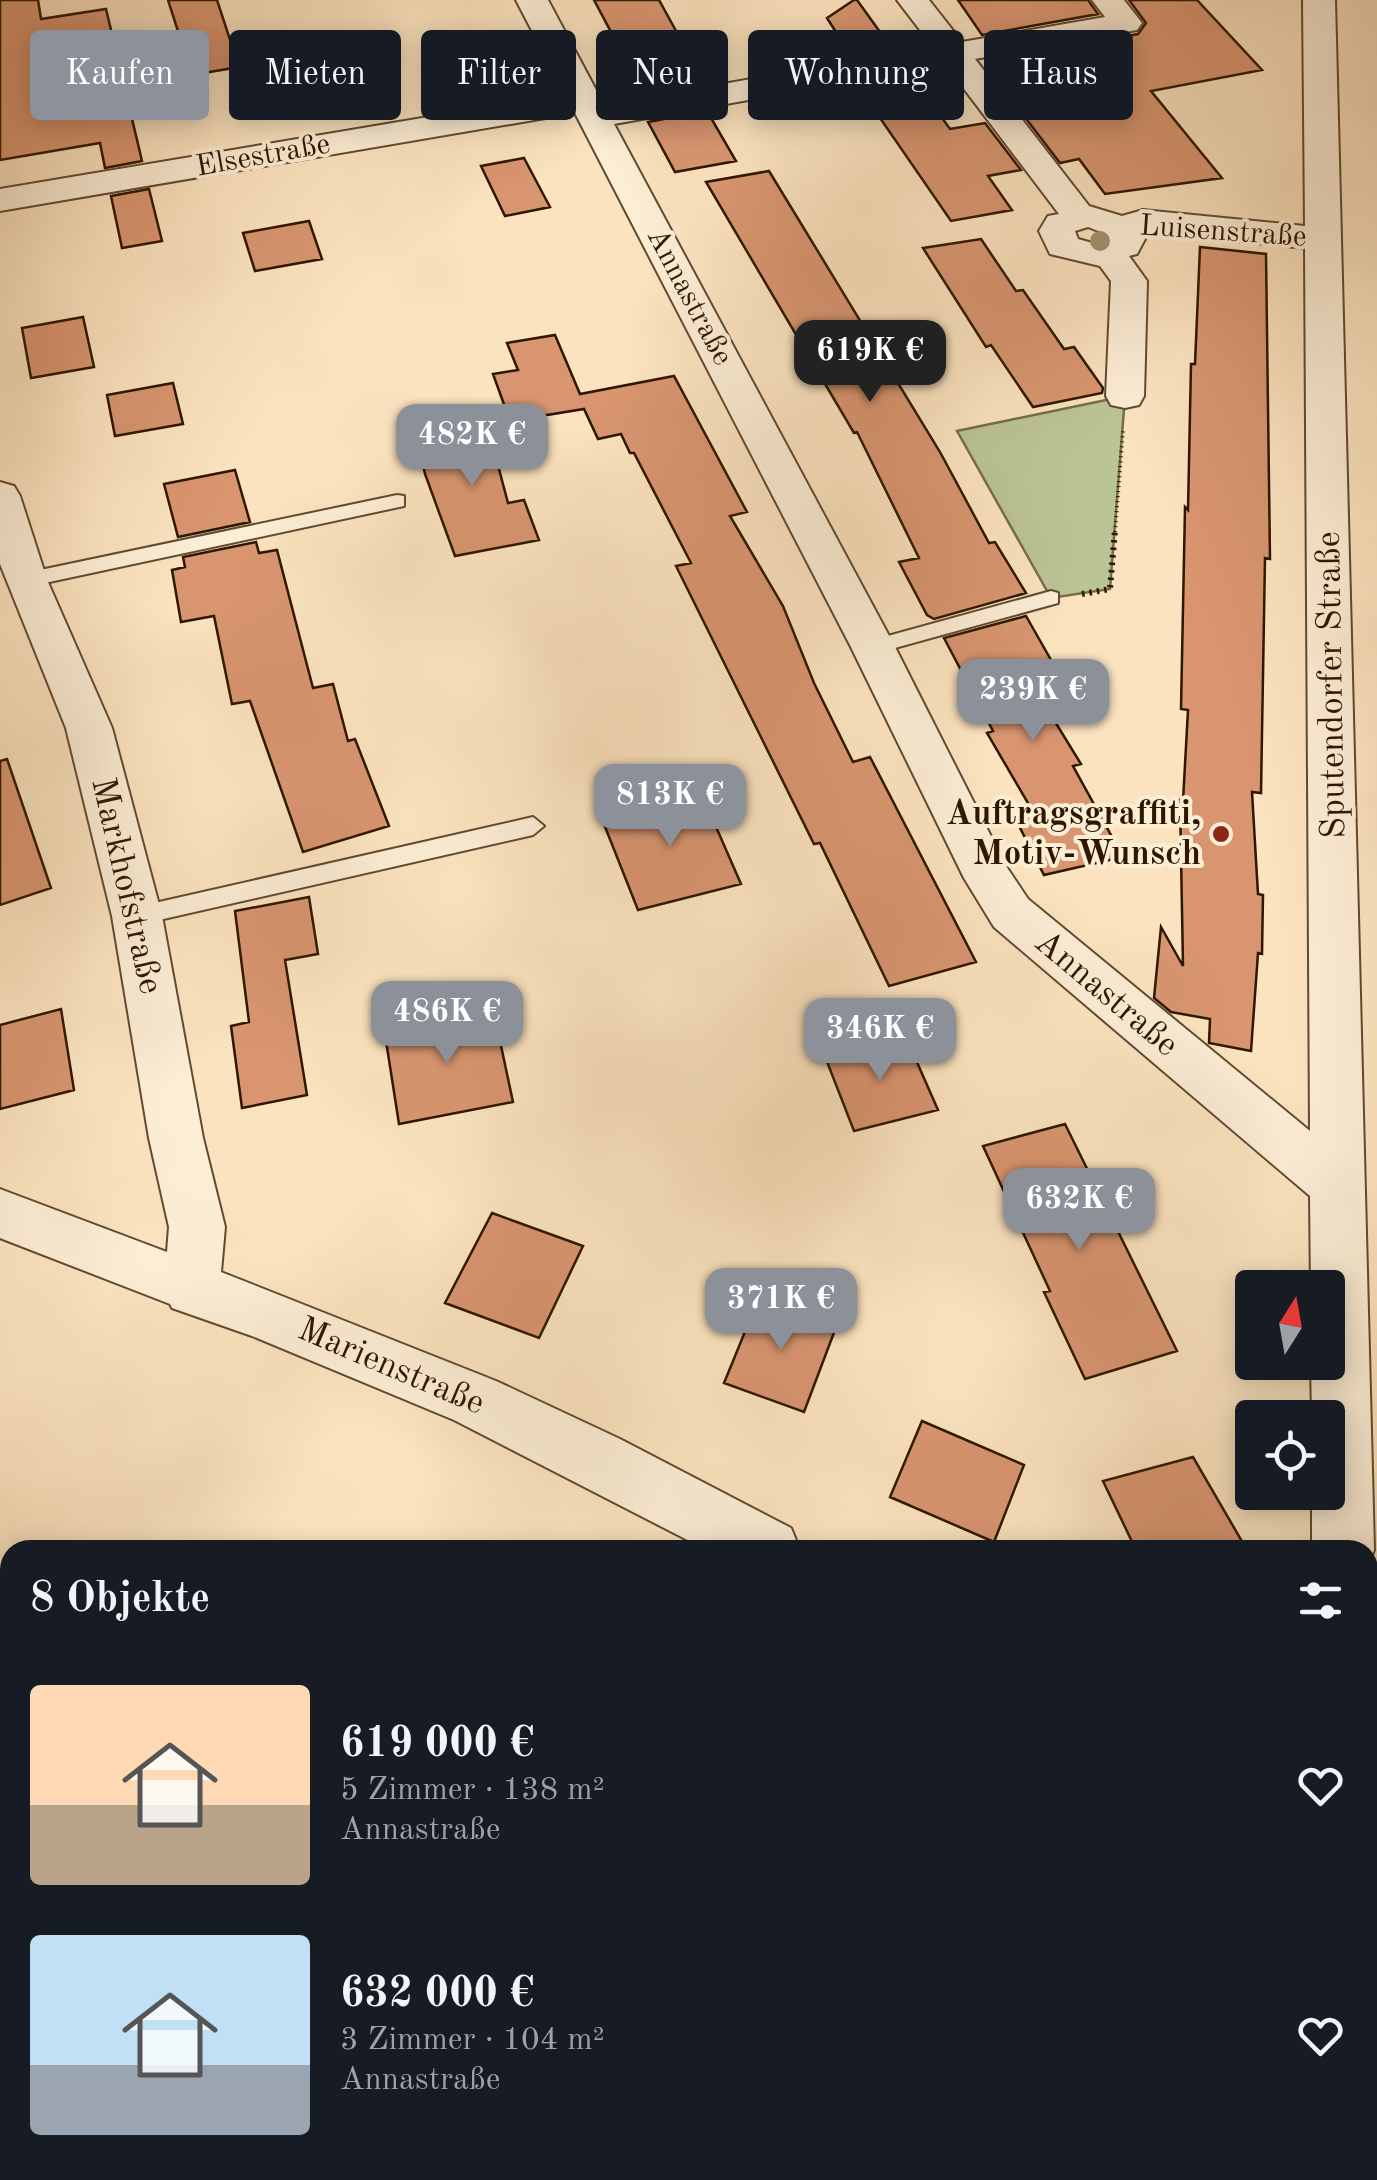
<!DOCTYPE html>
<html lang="de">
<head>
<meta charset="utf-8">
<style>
	:root { --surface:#171b24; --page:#242831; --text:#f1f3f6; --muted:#9ea1a6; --accent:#8c9099 }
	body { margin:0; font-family:"Old Standard TT",serif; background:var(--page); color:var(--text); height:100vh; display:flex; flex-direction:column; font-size:38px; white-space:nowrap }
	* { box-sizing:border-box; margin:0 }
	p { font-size:32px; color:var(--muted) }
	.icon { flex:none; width:55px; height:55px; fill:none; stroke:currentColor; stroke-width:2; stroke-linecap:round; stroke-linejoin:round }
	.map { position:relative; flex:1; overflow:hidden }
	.panel { position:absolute; left:0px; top:1540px; width:1378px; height:640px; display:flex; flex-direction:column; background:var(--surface); border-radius:30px 30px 0 0; box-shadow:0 5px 25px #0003 }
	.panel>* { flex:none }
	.banner { position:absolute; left:30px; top:30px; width:1318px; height:90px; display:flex; gap:20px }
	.needle { width:65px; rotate:11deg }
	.buttons { position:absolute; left:1235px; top:1270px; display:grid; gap:20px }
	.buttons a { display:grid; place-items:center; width:110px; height:110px; border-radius:10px; background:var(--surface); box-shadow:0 5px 25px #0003; font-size:50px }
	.price { position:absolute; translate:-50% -85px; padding:0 22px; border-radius:20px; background:var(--accent); color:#fff; font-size:32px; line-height:65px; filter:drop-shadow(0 2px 5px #0008) }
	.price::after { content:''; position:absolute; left:50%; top:60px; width:30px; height:22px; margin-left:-15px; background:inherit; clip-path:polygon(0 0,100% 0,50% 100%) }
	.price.selected { background:#222; color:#fff }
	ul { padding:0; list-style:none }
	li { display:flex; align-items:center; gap:30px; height:250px; padding:0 30px }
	li span { display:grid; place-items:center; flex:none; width:280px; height:200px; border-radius:10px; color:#555 }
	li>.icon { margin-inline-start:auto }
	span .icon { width:120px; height:120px; fill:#fffc; stroke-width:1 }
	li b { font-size:42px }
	h2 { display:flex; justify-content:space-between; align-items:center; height:120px; padding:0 30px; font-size:42px }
	.pill { padding:0 35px; border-radius:10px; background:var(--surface); box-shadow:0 5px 25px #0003; font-size:35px; line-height:90px }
	.pill.selected { background:var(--accent); color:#fff }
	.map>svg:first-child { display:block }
</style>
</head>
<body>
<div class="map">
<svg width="1377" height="2180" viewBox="0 0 1377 2180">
	<rect width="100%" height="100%" fill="#fbe3bf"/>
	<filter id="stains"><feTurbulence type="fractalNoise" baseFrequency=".002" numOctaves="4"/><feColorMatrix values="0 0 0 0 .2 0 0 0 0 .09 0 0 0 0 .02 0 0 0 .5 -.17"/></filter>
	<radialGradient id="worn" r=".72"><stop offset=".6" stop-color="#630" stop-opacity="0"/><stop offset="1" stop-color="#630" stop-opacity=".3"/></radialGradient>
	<path fill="#bbc495" stroke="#746e4a" stroke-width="2.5" d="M1125,396l-15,193 -59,9 -94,-167z"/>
	<path fill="#d89570" stroke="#2e1700" stroke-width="2.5" d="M0,0h38l3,19 65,-10 36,152 -37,7 -5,-25 -100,17z
		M168,0h49l22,67 -47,8z
		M594,0h65l28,51 -14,2 19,33 -48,8z
		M854,0h3l36,50 -41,7 -25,-39z
		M958,0h130l10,14 -116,21z
		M1129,0h68l65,70 -111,21 71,87 -117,16 -26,-35 -19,4 -36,-47 14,-2 -39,-55 139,-25 8,-11z
		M911,75l39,54 35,-6 36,47 -33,6 24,34 -61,11 -91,-132 11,-2 -2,-4z
		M707,111l29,50 -61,11 -27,-50z
		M524,158l26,49 -45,9 -24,-50z
		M769,171l171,281 49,91 6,-1 31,51 -92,26 -7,-4 -28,-53 20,-4 -62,-126 -3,1 -148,-251z
		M149,189l13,52 -40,7 -11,-52z
		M309,221l13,38 -67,12 -12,-38z
		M981,239l35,52 7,-1 41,59 10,-2 29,41 -1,5 -69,14 -42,-62 -5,2 -63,-99z
		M1200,247l66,7 4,305 -5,-1 -4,235 -9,-1 6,102 5,1 -1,59 -4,-1 -7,98 -42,-8 1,-24 -39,-7 -17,-14 7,-71 22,39 -3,-166 3,1 5,-91 -7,-1 4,-202 3,3 3,-146h4z
		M83,317l11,50 -63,11 -9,-50z
		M555,335l25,59 94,-18 73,136 -17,4 53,90 31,77 39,79 17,-5 106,205 -87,24 -69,-143 -6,1 -138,-278 15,-3 -57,-110h-4l-9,-19 -23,5 -14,-30 -74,12 -17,-47 25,-4 -11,-27z
		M173,383l10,41 -68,12 -8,-41z
		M486,420l22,83 16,-3 15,40 -84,16 -30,-82 -10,-44z
		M235,470l15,52 -72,15 -14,-53z
		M256,542l3,11 18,-3 36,138 20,-4 15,57 7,-2 34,87 -86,26 -53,-151 -18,3 -18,-88 -33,6 -9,-52 13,-3 -2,-10z
		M1026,616l41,72 -29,6 43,70 -8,2 50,91 -79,18 -31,-61 19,-4 -45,-77 6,-2 -49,-93z
		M7,759l44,129 -51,17v-144z
		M699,788l42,96 -103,26 -38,-96z
		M309,897l9,57 -33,6 22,135 -65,13 -11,-82 18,-4 -14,-111z
		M493,1008l20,94 -114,22 -15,-96z
		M61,1009l13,81 -74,19v-84z
		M905,1035l33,75 -84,21 -30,-77z
		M1065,1124l112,227 -92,28 -41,-87 6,-1 -67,-145z
		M492,1213l91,33 -44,92 -94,-35z
		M760,1295l78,27 -34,90 -80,-29z
		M922,1421l102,44 -30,77 -104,-45z
		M1193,1457l54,93h-111l-33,-69z"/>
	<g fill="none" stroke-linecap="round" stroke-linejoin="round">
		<defs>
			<path id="lane" d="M397,495l7,1v10l-378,81 -10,-7 10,-7z
				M1051,591l7,2v10l-185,51 -10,-7 3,-5z
				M533,817l11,9 -11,9 -396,90 -8,-2 -4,-7 4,-7 8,-2z"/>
			<path id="street" d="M516,0h32l56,105 329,-58 -36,-47h32l33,42 143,-25 -13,-17h32l18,23 -5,7 -162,29 114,147 33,10 21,-6 162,16 -2,-226h32l39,1550 -6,15v-15h-56v-58h16v-74h-16l-1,-56h17v-74h-17l-1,-92 -316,-269 -30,-49 -113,-231 -276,-534 -575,98v-22l565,-95zM946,65l113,149 -11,2 -9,15 11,23 50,12 11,15 -5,115 5,9 14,3 14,-3 5,-9 3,-115 -18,-25 8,-2 8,-15 -4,-7 164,16 5,883 -282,-232 -22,-33 -111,-219 -281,-523zM1088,227l18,7 3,5 -13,5 -18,-5 -3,-8z
				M0,482l14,4 6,10 27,84 65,148 50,188 41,222 22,89 -4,45 275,109 124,58 171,89 9,22h-93l-253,-130 -202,-84 -80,-28 -2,-4 -170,-66v-49l167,63 2,-25 -20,-89 -37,-222 -46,-188 -66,-164z
				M1368,2142l9,12v26h-67v-10h58z"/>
		</defs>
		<use href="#lane" stroke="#614a30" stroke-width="4"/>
		<use href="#street" stroke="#614a30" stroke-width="4"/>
		<path stroke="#2e1700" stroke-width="4" stroke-dasharray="1 4" stroke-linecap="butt" d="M1115,532l8,-101"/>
		<path stroke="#2e1700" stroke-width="6" stroke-dasharray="2.5 5" stroke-linecap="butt" d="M1082,594l28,-5 5,-59"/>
		<use href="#lane" fill="#fcedd5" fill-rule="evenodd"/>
		<use href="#street" fill="#fcedd5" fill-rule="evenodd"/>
	</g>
	<circle fill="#a18f6f" cx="1100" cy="241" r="10"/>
	<circle fill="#8f2418" stroke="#fcedd5" stroke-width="4" cx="1221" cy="834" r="10"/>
	<g text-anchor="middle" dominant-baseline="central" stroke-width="8" stroke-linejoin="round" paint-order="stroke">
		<g font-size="30" fill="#2e1700" stroke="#fcedd5">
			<text transform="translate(263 156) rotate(-10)">Elsestraße</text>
			<text transform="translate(1223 232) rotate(4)">Luisenstraße</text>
			<text transform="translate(689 297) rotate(62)">Annastraße</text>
		</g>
		<g font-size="35" fill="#2e1700" stroke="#fcedd5">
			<text transform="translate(1332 685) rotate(-91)">Sputendorfer Straße</text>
			<text transform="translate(126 886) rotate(77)">Markhofstraße</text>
			<text transform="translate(1106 994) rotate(40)">Annastraße</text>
			<text transform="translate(391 1367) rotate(23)">Marienstraße</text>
		</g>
		<g font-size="35" font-weight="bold" fill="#2e1700" stroke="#fcedd5" text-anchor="end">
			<text x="1201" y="814">Auftragsgraffiti,<tspan x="1201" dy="40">Motiv-Wunsch</tspan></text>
		</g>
	</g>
	<rect width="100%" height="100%" filter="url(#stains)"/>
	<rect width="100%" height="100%" fill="url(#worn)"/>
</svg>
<div class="buttons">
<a><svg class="needle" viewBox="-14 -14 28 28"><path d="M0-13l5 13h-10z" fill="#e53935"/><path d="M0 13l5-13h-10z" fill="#9ea1a6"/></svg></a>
<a><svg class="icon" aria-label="locate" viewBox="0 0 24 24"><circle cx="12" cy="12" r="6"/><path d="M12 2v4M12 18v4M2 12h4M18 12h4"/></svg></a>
</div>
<b class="price selected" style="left:870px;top:405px">619K €</b>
<b class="price" style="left:472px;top:489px">482K €</b>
<b class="price" style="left:1033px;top:744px">239K €</b>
<b class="price" style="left:670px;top:849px">813K €</b>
<b class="price" style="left:447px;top:1066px">486K €</b>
<b class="price" style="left:880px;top:1083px">346K €</b>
<b class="price" style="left:1079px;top:1253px">632K €</b>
<b class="price" style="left:781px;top:1353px">371K €</b>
<div class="banner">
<a class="pill selected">Kaufen</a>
<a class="pill">Mieten</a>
<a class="pill">Filter</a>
<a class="pill">Neu</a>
<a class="pill">Wohnung</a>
<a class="pill">Haus</a>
</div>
<section class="panel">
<h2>8 Objekte<svg class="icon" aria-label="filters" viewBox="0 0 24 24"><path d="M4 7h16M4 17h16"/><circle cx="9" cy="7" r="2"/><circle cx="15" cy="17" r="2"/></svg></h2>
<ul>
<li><span style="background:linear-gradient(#ffd9b3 60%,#b9a48a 0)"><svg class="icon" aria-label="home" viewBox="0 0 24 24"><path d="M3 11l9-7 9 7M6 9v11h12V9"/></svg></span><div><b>619 000 €</b><p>5 Zimmer · 138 m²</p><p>Annastraße</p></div><svg class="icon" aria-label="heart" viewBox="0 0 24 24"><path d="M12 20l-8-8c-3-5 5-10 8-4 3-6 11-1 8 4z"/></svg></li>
<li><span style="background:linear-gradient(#bfe0f5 65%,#9aa5b1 0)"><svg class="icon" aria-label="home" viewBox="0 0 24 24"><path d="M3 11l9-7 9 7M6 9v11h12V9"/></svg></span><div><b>632 000 €</b><p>3 Zimmer · 104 m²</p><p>Annastraße</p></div><svg class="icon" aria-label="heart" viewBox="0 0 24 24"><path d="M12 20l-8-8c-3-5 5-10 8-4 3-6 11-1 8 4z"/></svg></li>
</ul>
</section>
</div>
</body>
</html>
